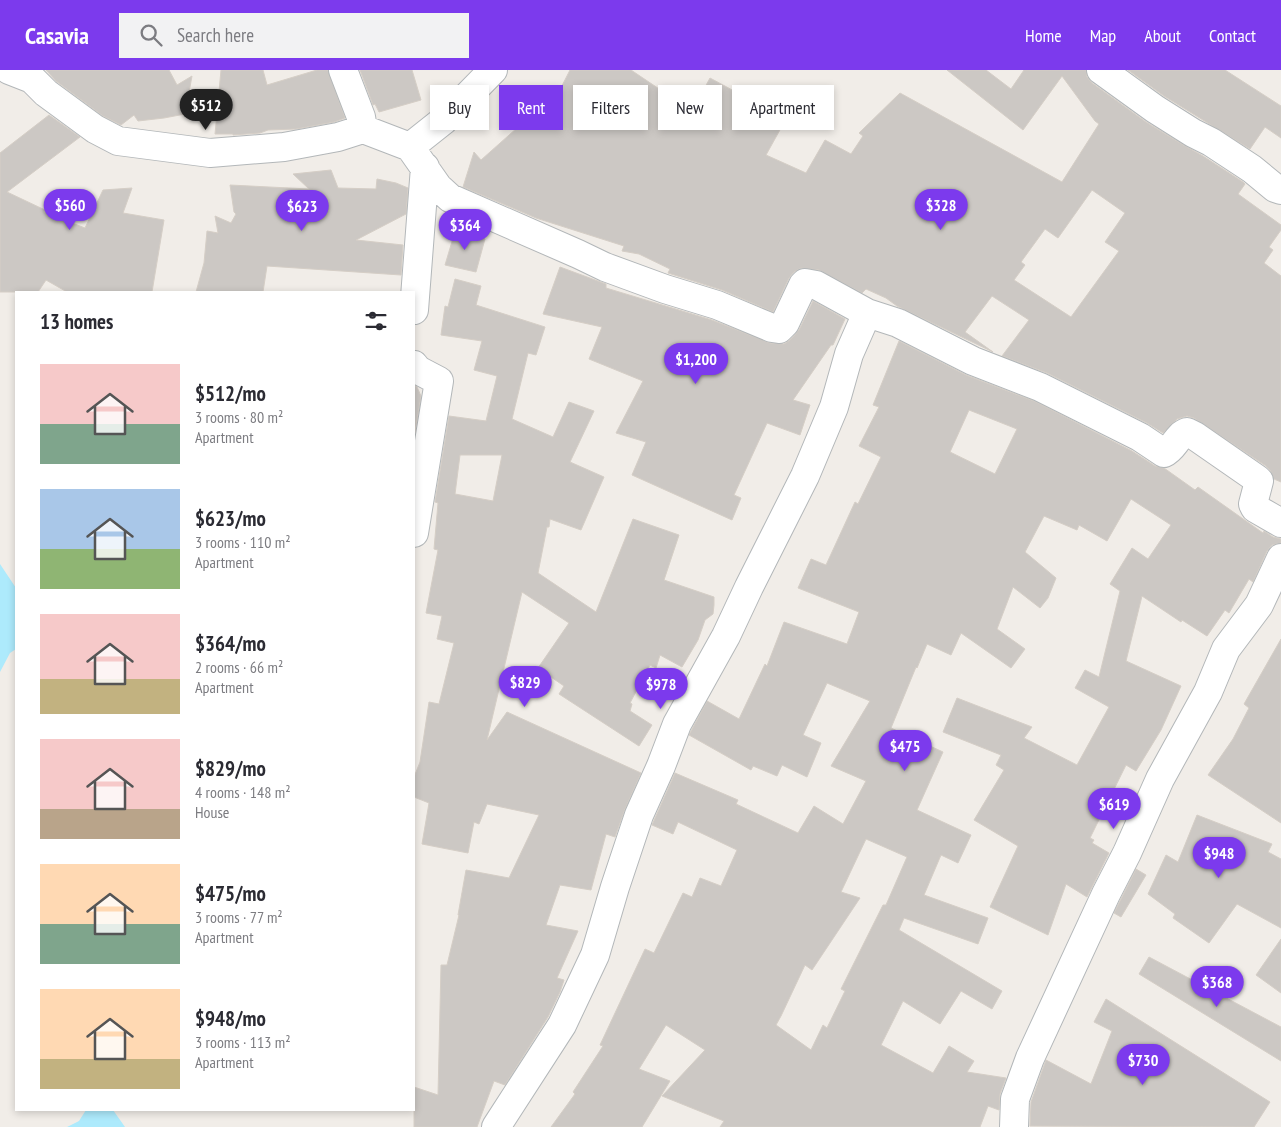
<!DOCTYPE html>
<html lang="en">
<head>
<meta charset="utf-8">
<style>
	:root { --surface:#fff; --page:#f2f2f3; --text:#2b2b33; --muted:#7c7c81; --accent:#7c3aed }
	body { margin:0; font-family:"PT Sans Narrow",sans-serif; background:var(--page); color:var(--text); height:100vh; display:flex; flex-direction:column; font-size:19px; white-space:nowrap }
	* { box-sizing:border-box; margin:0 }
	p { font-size:16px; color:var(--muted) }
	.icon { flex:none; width:28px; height:28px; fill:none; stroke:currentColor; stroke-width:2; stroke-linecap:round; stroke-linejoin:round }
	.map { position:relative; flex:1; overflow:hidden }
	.panel { position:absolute; left:15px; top:221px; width:400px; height:820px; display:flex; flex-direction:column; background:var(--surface); border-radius:0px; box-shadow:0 2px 8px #0003 }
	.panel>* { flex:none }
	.guide { position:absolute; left:430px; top:15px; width:475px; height:45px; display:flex; gap:10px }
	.price { position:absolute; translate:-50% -42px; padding:0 11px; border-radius:18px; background:var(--accent); color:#fff; font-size:16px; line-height:32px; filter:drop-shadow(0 1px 2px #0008) }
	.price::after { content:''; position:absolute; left:50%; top:30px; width:15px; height:11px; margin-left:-8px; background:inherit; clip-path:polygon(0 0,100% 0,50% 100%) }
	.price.on { background:#222; color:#fff }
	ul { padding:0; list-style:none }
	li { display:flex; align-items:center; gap:15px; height:125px; padding:0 25px }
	li span { display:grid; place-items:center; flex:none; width:140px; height:100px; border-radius:0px; color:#555 }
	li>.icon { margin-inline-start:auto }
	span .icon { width:60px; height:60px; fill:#fffc; stroke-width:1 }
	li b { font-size:21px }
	h2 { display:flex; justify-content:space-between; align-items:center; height:60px; padding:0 25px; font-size:21px }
	.tag { padding:0 18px; border-radius:0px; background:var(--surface); box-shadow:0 2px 8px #0003; font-size:18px; line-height:45px }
	.tag.on { background:var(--accent); color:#fff }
	header { display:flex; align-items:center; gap:30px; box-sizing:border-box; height:70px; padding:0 25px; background:var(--accent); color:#fff }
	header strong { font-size:24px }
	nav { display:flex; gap:28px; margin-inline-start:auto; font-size:18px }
	.search { width:350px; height:45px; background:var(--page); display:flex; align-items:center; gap:12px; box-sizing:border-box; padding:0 18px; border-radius:0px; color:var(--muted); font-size:19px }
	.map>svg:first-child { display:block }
</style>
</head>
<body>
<header>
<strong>Casavia</strong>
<div class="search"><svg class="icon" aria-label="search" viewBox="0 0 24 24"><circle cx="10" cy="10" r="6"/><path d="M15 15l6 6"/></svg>Search here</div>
<nav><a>Home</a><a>Map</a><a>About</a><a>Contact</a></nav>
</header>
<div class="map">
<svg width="1281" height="1057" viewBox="0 0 1281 1057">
	<rect width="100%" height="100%" fill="#f1ede8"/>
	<path fill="#adeafc" d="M0,494l16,24v61l-6,4 -10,19z
		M86,1040h27l12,17h-58l12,-6z"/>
	<path fill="#ccc8c4" stroke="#d5cec6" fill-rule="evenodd" d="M46,0h123l8,15 15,-9 -7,38 -21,4 -26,3 -4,-6 -13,10 -18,-9 -47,-35z
		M221,0h42l4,15 50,-15h11l17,48 -11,4 -38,7 -28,1 -8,3 -27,2v-1h-18z
		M360,0h52l9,30 -42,12 -4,-8 -2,1z
		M570,0h61l61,41 18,-33 76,41 -20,36 40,18 19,-33 26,14 12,-18 -4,-3 41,-40 162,89 37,-58 -4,-3 -33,-45 -39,54 -76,-60h39l25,19 13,-19h62l1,7 5,6 54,39 39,24 18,10 40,26 2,2 -7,10 43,31v5l-12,17 4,3 -9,13 17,13v206l-7,-3 -4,-9 -4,-4 -72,-48 -7,-2 -10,3 -14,14 -16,-10 -100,-50 -45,-17 27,-36 -37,-24 -27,36 28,20 -96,-46 -11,-8 -20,-9 -4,4 -43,-23 -18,-2 -7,4 -5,6 -16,34 -51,-22 -54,-17 2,-4 -31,-15 -17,-3 2,-5 -88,-28 -73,-31 11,-35 7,8 55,-49 10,6zM1092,120l33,23 -20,29 14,9 -48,66 -57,-37 11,-15 -4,-3 24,-33 13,9z
		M1128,0h97l56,36v32l-16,-11 -15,22 -86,-53z
		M49,45l31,22 -73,55 38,18 -1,2 41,16 18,-38 29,-2 -9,25 41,7 -12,72h-85l-21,-12 -8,12h-38v-139z
		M331,100l7,18 38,1 1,-10 19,4 12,5 -2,26 -50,26 47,5 -2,30 -134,-9 -4,26h-67l8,-29 3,-32 11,2 -3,-17 16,7 5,-9 -2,-2 -4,-27 79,4 -16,-15z
		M456,158l29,11 -9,33 -31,-7z
		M560,197l46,17v4l106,32 58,23 14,1 6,-4 9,-10 14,-29 32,18 -12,26h-2l-38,55 17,5 -10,30 -33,-12 -33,72 7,3 -9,22 -100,-45 14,-33 -30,-9 27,-52 -54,-22 13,-32 -59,-13z
		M455,209l26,7 -5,19 69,22 -9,28 -8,-2 -16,66 41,18 16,-35 25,9 -24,51 34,15 -23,53 -31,-11 -1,8h-2l-9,46 58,39 37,-93 46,16 -15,45 50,17v8l-1,9 -8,6 -7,20 -16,27 -22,-12 -4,13 -6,-3 -20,38 2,1 -2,7 22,14 -13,21 -80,-52 5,-8 -26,-18 31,-45 -47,-31 -35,148 20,-28 134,61 -16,36 -10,28 -9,-3 -15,56 -31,-5 -14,40 32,6 -21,47 7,2 -4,12 -12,25 -43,68 -11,-4 -17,46h-63v-40l24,8 3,-130h6l12,-50h-1l8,-45 43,8 30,-63 -52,-11 -8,20 -5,-2 -6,31 -46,-9 7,-41 -15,-6v-20l6,-15 9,-60 10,2 15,-61 -17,-4 5,-23 -16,-3 12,-63 -4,-1 4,-46 -3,-1 14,-86 37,5 11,-45 -23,-6 8,-29 -41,-6 4,-29 3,1zM460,385h42l-9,46 -38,-7z
		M899,271l67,34 68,26 98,50 23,15 9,2 31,22 3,-3 65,46 1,-2 9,6 8,2v4l-9,2 -5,6 -14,31 -4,-3 -20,34 -4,-3 -18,26 -25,-16 -1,2 -39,-26 -16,65 55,25 -20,44 -25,41 -10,-6 -36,73 4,2 -2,3 17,10 -22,44 -21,-13 -18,51 -58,-28 28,-61 -44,-26 30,-50 -8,-5 5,-10 -58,-23 14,-34 75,29 -8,11 53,27 32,-58 -34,-19 10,-18 14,7 21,-86 -10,-7 22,-36 16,11 23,-34 -40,-26 -24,42 -28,-16 -2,5 -33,-14 -19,36 31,26 -8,20 -8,10 -27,-21 -16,42 28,20 -14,19 -50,-35 -10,22 -24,-11 -10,24 -1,-1 -25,61 52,24 -26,58 54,25 -13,28 -17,-8 -17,40 64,23 -10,26 -74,-26 -5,12 103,61 -10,18 -31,-18 -21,33 -37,-23 -22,44 52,28 16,-27 25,15 -7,11 39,6 -6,16 -1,16 -11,-4 -8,21h-260l4,-6 -62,-25 43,-46 -39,-25 -27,44 31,12 -28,46h-91l24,-33 -2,-2 30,-46 -3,-1 45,-96 9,4 29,-60 9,4 8,-19 21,8 16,-36 -59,-28 -5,12 -21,-9 23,-52 63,27 -2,4 62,29 16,-27 29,18 23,-43 -35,-15 39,-65 -43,-18 -24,52 18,8 -14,34 -25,-12 -5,11 -24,-10 -2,4 -62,-35 18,-34 32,18 26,-55 2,2 17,-44 63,22 12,-32 -61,-24 13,-29 15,6 29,-63 3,2 23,-47 -22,-11 20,-39 -6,-2zM969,340l48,19 -22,45 -45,-22zM866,769l41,18 -21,48h-3l-42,84 4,2 -18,37 -4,-3 -12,25 -35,-25 5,-9 24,-51 7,5 48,-72 -19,-6z
		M414,315l3,2 4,9 -7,42z
		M1281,569v184l-73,-48 25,-36 16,-31 -5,-4z
		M1197,745l75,29 -4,8 13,7v69l-44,-24 -28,39 -36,-25 2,-4 -27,-20 18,-39 12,7z
		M1136,799l10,6 -25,42 -7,-4z
		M1281,869v54l-25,-18z
		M1149,887l132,70v34l-142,-87z
		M1106,929l164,103 -16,25 -224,-1 1,-24 15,-42 45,24 21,-53 -18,-9z"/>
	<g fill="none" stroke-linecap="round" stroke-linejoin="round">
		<defs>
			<path id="minor" d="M9,0l23,9 14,14 49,36 23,12 92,12 74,-6 54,-10 25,-8 47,18
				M343,0l18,47 2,12
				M493,0l-49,50 -34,27 28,40 12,11 128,56 27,13 60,22 52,16 55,23 7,1 6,-6 18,-38 2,-2 11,2 51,28 31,10 75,38 67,26 100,50 24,16c10,-4 13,-18 23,-21l8,4 62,43 2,2 -6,23 2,4 26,15
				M1101,0l54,39 38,24 18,9 41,27 23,19 6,2
				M414,240l11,-143
				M414,295l4,5 21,11 -25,152
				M496,1057l66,-102 33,-70 20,-68 24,-72 22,-49 16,-42 49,-88 23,-49 56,-111 29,-69 15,-53 18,-41
				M1014,1057l1,-28 15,-41 76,-164 21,-41 33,-74 48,-87 18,-43 33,-44 22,-47"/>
		</defs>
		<use href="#minor" stroke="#b3b7b9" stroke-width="30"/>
		<use href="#minor" stroke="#fff" stroke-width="28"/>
	</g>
</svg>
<b class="price on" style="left:206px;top:61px">$512</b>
<b class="price" style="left:70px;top:161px">$560</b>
<b class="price" style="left:941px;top:161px">$328</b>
<b class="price" style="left:302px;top:162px">$623</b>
<b class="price" style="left:465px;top:181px">$364</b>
<b class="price" style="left:696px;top:315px">$1,200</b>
<b class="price" style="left:525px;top:638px">$829</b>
<b class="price" style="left:661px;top:640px">$978</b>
<b class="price" style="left:905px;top:702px">$475</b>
<b class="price" style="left:1114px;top:760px">$619</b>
<b class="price" style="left:1219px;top:809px">$948</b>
<b class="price" style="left:1217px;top:938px">$368</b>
<b class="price" style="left:1143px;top:1016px">$730</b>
<div class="guide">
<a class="tag">Buy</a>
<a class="tag on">Rent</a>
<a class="tag">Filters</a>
<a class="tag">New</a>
<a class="tag">Apartment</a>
</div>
<section class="panel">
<h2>13 homes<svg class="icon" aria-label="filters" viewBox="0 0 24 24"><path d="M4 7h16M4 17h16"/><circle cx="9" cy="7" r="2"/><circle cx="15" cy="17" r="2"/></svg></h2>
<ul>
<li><span style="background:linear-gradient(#f6c9c9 60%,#7fa58c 0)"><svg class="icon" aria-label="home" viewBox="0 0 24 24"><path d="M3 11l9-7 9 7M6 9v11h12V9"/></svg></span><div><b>$512/mo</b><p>3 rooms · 80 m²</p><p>Apartment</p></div></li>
<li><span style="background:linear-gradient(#a9c7e8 60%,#8fb573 0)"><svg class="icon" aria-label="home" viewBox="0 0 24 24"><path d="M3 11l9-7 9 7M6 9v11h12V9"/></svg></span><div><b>$623/mo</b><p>3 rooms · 110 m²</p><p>Apartment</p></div></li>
<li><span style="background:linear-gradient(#f6c9c9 65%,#c2b280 0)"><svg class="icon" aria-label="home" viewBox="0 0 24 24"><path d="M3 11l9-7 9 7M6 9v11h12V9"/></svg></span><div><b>$364/mo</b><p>2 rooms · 66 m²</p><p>Apartment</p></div></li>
<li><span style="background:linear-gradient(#f6c9c9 70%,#b9a48a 0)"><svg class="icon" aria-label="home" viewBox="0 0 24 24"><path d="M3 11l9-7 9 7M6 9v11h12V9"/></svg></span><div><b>$829/mo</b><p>4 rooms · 148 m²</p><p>House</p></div></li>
<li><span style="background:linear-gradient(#ffd9b3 60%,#7fa58c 0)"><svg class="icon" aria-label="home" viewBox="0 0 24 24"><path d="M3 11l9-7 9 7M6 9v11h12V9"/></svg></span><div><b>$475/mo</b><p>3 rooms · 77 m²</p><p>Apartment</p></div></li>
<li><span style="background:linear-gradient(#ffd9b3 70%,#c2b280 0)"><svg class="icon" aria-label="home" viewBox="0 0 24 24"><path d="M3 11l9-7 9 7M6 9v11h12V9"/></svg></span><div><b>$948/mo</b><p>3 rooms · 113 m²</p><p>Apartment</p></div></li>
</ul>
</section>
</div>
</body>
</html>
